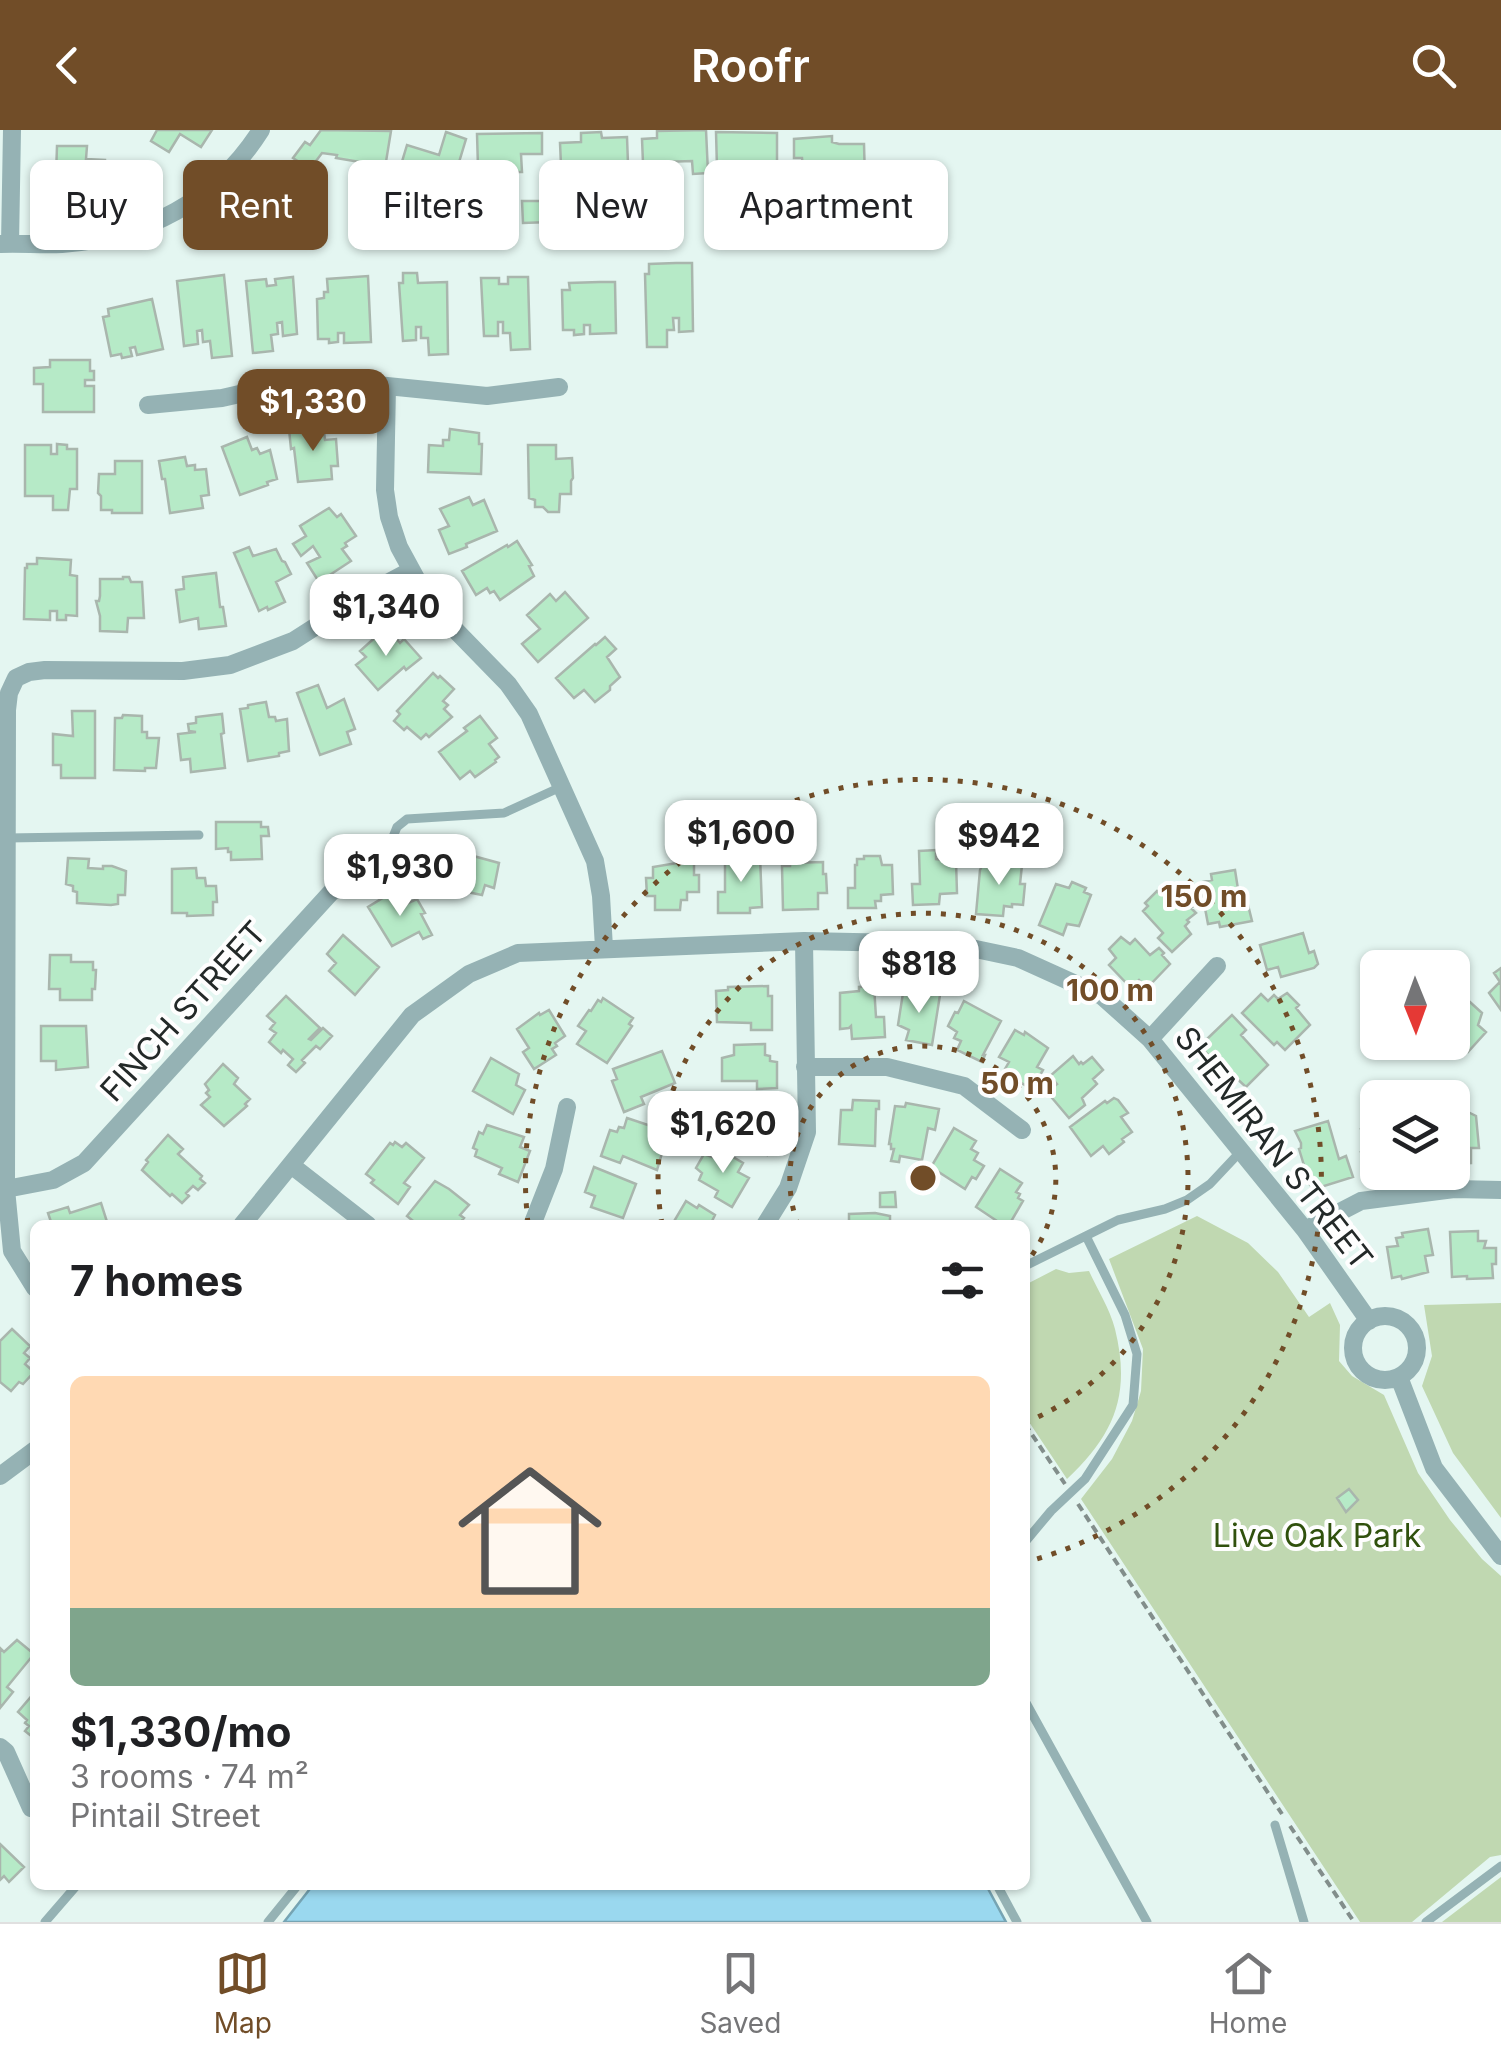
<!DOCTYPE html>
<html lang="en">
<head>
<meta charset="utf-8">
<style>
	:root { --surface:#fff; --page:#f2f2f2; --text:#202124; --muted:#757577; --line:#e0e0e0; --accent:#714d28 }
	body { margin:0; font-family:Inter,sans-serif; background:var(--page); color:var(--text); height:100vh; display:flex; flex-direction:column; font-size:38px; white-space:nowrap }
	* { box-sizing:border-box; margin:0 }
	p { font-size:32px; color:var(--muted) }
	.icon { flex:none; width:55px; height:55px; fill:none; stroke:currentColor; stroke-width:2; stroke-linecap:round; stroke-linejoin:round }
	.map { position:relative; flex:1; overflow:hidden }
	.drawer { position:absolute; left:30px; top:1090px; width:1000px; height:670px; display:flex; flex-direction:column; background:var(--surface); border-radius:15px; box-shadow:0 2px 8px #0004 }
	.drawer>* { flex:none }
	.banner { position:absolute; left:30px; top:30px; width:1000px; height:90px; display:flex; gap:20px }
	.needle { width:65px; rotate:179deg }
	.tools { position:absolute; left:1360px; top:820px; display:grid; gap:20px }
	.tools a { display:grid; place-items:center; width:110px; height:110px; border-radius:15px; background:var(--surface); box-shadow:0 2px 8px #0004; font-size:50px }
	.price { position:absolute; translate:-50% -85px; padding:0 22px; border-radius:20px; background:#fff; color:#222; font-size:32px; line-height:65px; filter:drop-shadow(0 2px 5px #0008) }
	.price::after { content:''; position:absolute; left:50%; top:60px; width:30px; height:22px; margin-left:-15px; background:inherit; clip-path:polygon(0 0,100% 0,50% 100%) }
	.price.current { background:var(--accent); color:#fff }
	ul { padding:0; list-style:none }
	li { display:grid; align-content:center; gap:20px; height:530px; padding:0 40px }
	li span { display:grid; place-items:center; height:310px; border-radius:15px; color:#555 }
	li>.icon { margin-inline-start:auto }
	span .icon { width:180px; height:180px; fill:#fffc; stroke-width:1 }
	li b { font-size:42px }
	h2 { display:flex; justify-content:space-between; align-items:center; height:120px; padding:0 40px; font-size:42px }
	.tag { padding:0 35px; border-radius:15px; background:var(--surface); box-shadow:0 2px 8px #0004; font-size:35px; line-height:90px }
	.tag.current { background:var(--accent); color:#fff }
	header { display:flex; justify-content:space-between; align-items:center; height:130px; padding:0 40px; background:var(--accent); color:#fff; font-size:45px; font-weight:600 }
	.tabs { display:flex; justify-content:space-around; align-items:center; height:140px; border-top:2px solid var(--line); background:var(--surface); font-size:28px; color:var(--muted) }
	.tabs a { display:grid; justify-items:center; gap:5px }
	.tabs .current { color:var(--accent) }
	.map>svg:first-child { display:block }
</style>
</head>
<body>
<header><svg class="icon" aria-label="back" viewBox="0 0 24 24"><path d="M15 5l-7 7 7 7"/></svg>Roofr<svg class="icon" aria-label="search" viewBox="0 0 24 24"><circle cx="10" cy="10" r="6"/><path d="M15 15l6 6"/></svg></header>
<div class="map">
<svg width="1501" height="1792" viewBox="0 0 1501 1792">
	<rect width="100%" height="100%" fill="#e4f6f1"/>
	<path fill="#c0d8b1" d="M1197,1086l51,27 30,29 31,45 21,-14 10,22 -1,36 13,15 32,19 34,78 32,47 32,39 19,17v279l-11,2 -78,65h-52l-279,-423 31,-40 20,-38 9,-30 2,-42 -34,-90z
		M1056,1139l13,4 20,-2c8,18 21,38 26,58 16,65 0,105 -48,150l-42,-63v-131z
		M1501,1173v215l-48,-65 -31,-67 10,-30 -8,-51z
		M1501,1747v45h-59z"/>
	<path fill="#9ad8ef" stroke="#76a4b3" stroke-width="2.5" d="M313,1755h673l20,37h-722z"/>
	<path fill="#b6eac7" stroke="#a9b6ad" stroke-width="2.5" d="M157,0h55l-11,17 -21,-13 -11,18 -18,-11z
		M321,0l70,1 -7,43 -19,-2 1,-9 -30,-5 1,-3 -15,-2 -12,16 -17,-11 12,-16 5,3z
		M706,0l2,43 -15,1 -1,-13 -30,1v3h-17l-2,-2 -1,-24 15,-1v-7z
		M446,2l20,7 -22,73 -9,-3 -11,-11 1,-4 -30,-9 12,-40 32,10z
		M601,2l1,6 25,-1 1,27 -42,-1 -9,3v6h-11v-7h-5l-1,-22 21,-1v-9z
		M716,2l61,1v35l-40,3v-3h-20z
		M542,3v21h-21l1,18h-22v-6l-22,1 -1,-33z
		M832,6v6l7,2h25l1,36h-37v9h-23l-3,-31h-8v-19z
		M57,16h30l-1,13 19,1v17h11v3l3,1 -3,18 -64,1 1,-24h3z
		M299,37l25,41 -41,25 -3,-5 -9,6 -18,-29 20,-12 -4,-7z
		M522,71h27l1,21 -27,1z
		M676,133h16l1,68 -14,1v-14h-6l1,12h-7v17h-20l-2,-73h4v-10z
		M403,143h14l1,10 29,-1 1,72 -19,1 -1,-17h-7v-11h-5v13l-13,1 -4,-58h4z
		M224,145l8,81 -20,2 -2,-17 -7,1 -1,-12 -5,1 1,13 -14,2 -7,-65z
		M368,146l3,66 -27,1v-10h-6v9l-9,1v-4h-11l-1,-40 7,-1v-6h4l-1,-13z
		M293,147l4,57 -14,2 -1,-14 -5,1 1,11 -7,1 2,16 -20,2 -7,-72 20,-2 1,7 9,-1 -1,-6z
		M508,147h20l2,72 -19,1 -1,-17h-7v-11h-5v14h-14l-3,-58h18v6h9z
		M600,152h15l1,51 -26,1v-9h-6v9l-10,1v-5h-11l-1,-40h8l-1,-7z
		M152,169l11,50 -26,6 -2,-8 -5,1 2,8 -10,2 -1,-4 -10,2 -8,-39 6,-1 -1,-7z
		M50,230h40v11h4v9h-9v6h9v26h-51v-28h-9v-16l16,-1z
		M315,296l1,7 8,-1 1,8 11,-1 2,27h-7l1,13 -34,3 -4,-34 -3,1 -2,-20z
		M450,299l29,4v11h3l-1,30 -53,-2 1,-27 14,1v-6h6z
		M247,307l5,13 5,-2 3,6 10,-4 7,29 -10,3 1,3 -28,10 -18,-48z
		M57,314l10,1v4h10v40h-7l-2,21h-15v-14h-28v-51h26v9h6z
		M528,315h28v14l16,-1 1,20 -2,3v13h-11l-1,18h-11l-5,-5h-8v-7l-6,-2z
		M185,327l2,9 8,-1v5l11,-1 3,26 -8,1 2,12 -33,5 -5,-34h-3l-3,-18z
		M115,331h27v52h-30v-3h-11v-14l-3,-3 1,-19h16z
		M469,367l4,8 11,-5 13,31 -31,13 1,3 -18,7 -10,-24 10,-4 -9,-17z
		M329,378l8,9 4,-3 15,22 -11,7 2,3 -5,3 9,12 -32,21 -12,-19 13,-6 -7,-11 -12,10 -8,-12 13,-8 -6,-10z
		M517,411l15,24 -3,1 5,10 -34,24 -6,-9 -4,2 -3,-5 -11,7 -14,-24 45,-26 1,2z
		M249,417l4,9 23,-7 6,12 3,1 6,12 -15,8 9,20 -17,8 -1,-3 -8,4 -25,-58z
		M37,428l34,2 -1,15 7,1v40l-11,-1v5h-9v-9h-7v9l-26,-1 1,-51h2v-4h10z
		M216,443l4,34h3l3,19 -27,3 -1,-11 -18,4 -4,-32 8,-1 -1,-12z
		M123,447h6l2,5h11l2,36h-16l-1,14 -27,-1v-15l-4,-15h3l1,-5v-17h23z
		M565,462l23,26 -50,44 -16,-18 18,-15 -13,-14 23,-21 6,7z
		M380,503l2,2 2,-2 6,6 4,-3 6,7 4,-4 17,19 -15,12 -2,-3 -26,23 -22,-25 10,-8 -6,-6z
		M605,507l11,12 -9,8 13,20 -10,9v4l-15,12 -11,-12 -10,8 -18,-20 39,-34 1,1z
		M433,543l5,5 2,-2 14,13 -11,12 5,4 -4,4 8,8 -23,20 -3,-3 -5,5 -14,-12 -3,3 -10,-9 6,-7 -3,-3z
		M318,555l9,23 17,-9 11,30 -8,3 4,12 -31,11 -23,-62z
		M266,572l3,15h6l1,4 11,-2 2,32 -10,2v3l-31,5 -8,-52 8,-1v-3z
		M72,581h23v67h-34v-13h-8v-31l20,2z
		M222,584l2,19 -3,1 4,34 -34,4 -1,-13 -9,1 -3,-26 18,-2 -7,-1 -1,-7 8,-1v-6z
		M123,585l19,1v16h5v6h12l-3,30h-11v3l-31,-1 1,-52h7z
		M480,586l17,22 -8,6 10,13 -4,3 1,2 -21,15 -5,-6 -10,8 -21,-27 28,-21 -3,-3z
		M216,692h45v5h7l1,9h-8l1,23 -31,1v-8h-3v-4l-12,1z
		M444,718l55,15 -5,25 -9,-3 -3,10 -30,-6 -1,-12 -13,-3z
		M936,720v9l20,2 1,32 -17,1 -1,10 -26,1 -1,-21h8l-1,-33z
		M730,726h30l2,51 -12,1v5h-32v-21h7v-32h5z
		M864,726h16l2,9h10l1,29 -12,1v6h-6l1,7h-28v-20h7v-23h2v-6h7z
		M68,728l21,1 -1,9 15,1v-3h9l14,5 -1,24h-7v9l-7,1 -34,-2v-11l-4,-1v-5l-7,-2z
		M989,730l33,5 -2,19h5l-2,21 -11,-1v3l-8,-1 -1,10 -27,-2 4,-44 4,-8z
		M823,732v12h3l1,19h-9v16l-35,1 -1,-44h8v-3z
		M677,733h17v12h5v17h-12v8h-6l-1,10h-25v-14h-8l-1,-18h7v-11z
		M196,738l1,10h8l1,8h10l1,16h-4v13l-26,1v-3h-15v-44z
		M1235,740l5,32 7,-1 5,20 -32,6 -1,-5 -11,2 -7,-37 3,-1 -1,-4 9,-2 -1,-6z
		M1072,752l14,6 -2,4 7,3 -12,31 -12,-2 -4,11 -24,-10 17,-41 13,4z
		M1167,757l17,14 4,-4 8,7 -5,4 5,5 -9,7 2,2 -4,4 6,8 -19,18 -14,-14 5,-5 -20,-22 5,-5 -3,-3 12,-12 3,3z
		M391,763l6,9 7,-4 2,6 11,-5 8,14 -4,1 11,21 -9,4 -4,-7 -27,14 -24,-39z
		M1303,803l6,20 5,-2 4,13 -4,4 -33,9 -3,-10 -11,3 -7,-25z
		M343,805l36,32 -24,28 -26,-24 7,-8 -9,-9z
		M1121,807l9,7 5,-5 15,16 9,-7 5,5 -2,2 8,9 -23,24 -8,-8 -8,8 -22,-23 7,-7 -7,-9z
		M50,825h21v7h22v8h3l-1,19h-3v11h-32v-11h-11z
		M1501,838v42l-12,-17 11,-11 -6,-9z
		M768,856v10h4v34h-21v-7l-34,-1 -1,-31 12,-1v-3z
		M874,856l2,31h8l1,20 -33,2 -1,-13 -2,2 -9,1v-36l19,-2v-4z
		M908,859l32,6 -8,50 -26,-5 3,-10 -11,-5 5,-32 4,1z
		M1287,863l12,12 -3,3 14,17 -25,25 -8,-8 -3,3 -32,-32 19,-19 7,7 6,-6 4,4z
		M1460,863l22,20 -4,12 8,7 -18,20 -16,-16v-35z
		M286,866l34,32 -11,11 2,1 12,-12 9,8 -12,13 -4,-3 -14,14 3,3 -9,9 -8,-7 5,-6 -10,-9 -2,3 -12,-11 7,-9 -6,-4 5,-6 -8,-7z
		M603,868l30,20 -4,6 3,2 -25,37 -30,-19 9,-13 -8,-5 11,-16 2,1 7,-11 3,2z
		M964,871l37,20 -18,34h2l-3,7 -25,-12 4,-9 -7,-3 3,-6 -9,-6 7,-14 3,1z
		M549,880l16,26 -10,7 2,3 -5,3 4,6 -22,14 -11,-17 6,-4 -12,-19 22,-16 1,2z
		M1232,885l14,15 -5,5 27,30 -22,22 -13,-12 -2,1 -29,-27 7,-7 -2,-3z
		M41,896h45l2,41 -32,3v-9h-15z
		M1015,900l9,5 1,-3 23,16 -11,19 6,3 -11,19 -23,-13 2,-4 -6,-3 4,-7 -10,-5z
		M765,914v11l5,1v5l7,1v26l-20,1v-8h-35v-23l12,-3v-10z
		M662,921l13,32 -34,14 3,7 -20,8 -12,-31 5,-2 -4,-10z
		M1073,926l6,8 2,-2 2,2 9,-7 11,13 -10,9 4,5 -15,14 3,7 -16,13 -22,-26 10,-8 -7,-8z
		M491,928l28,16 -3,11 9,5 -12,24 -40,-23z
		M223,934l15,14 -4,6 16,15 -5,5 2,2 -23,20 -23,-21 9,-8 -4,-4 3,-3 -4,-6z
		M1114,968l4,2 10,13 -7,4 11,15 -10,7 2,3 -15,12 -6,-8 -12,10 -21,-29 35,-26 2,2z
		M853,970l26,1v8h-3l-1,37 -36,-2 2,-34h11z
		M737,972l37,10 -3,11 4,1 -8,31 -20,-6 2,-7 -34,-10 5,-21 3,1 2,-8 11,1z
		M906,973l33,6 -4,21 -7,-2 -6,32 -22,-4 -1,6 -8,-1 3,-12h-3v-5h-2l6,-38 10,1z
		M1464,980l12,6 3,32h-8v15l-19,1v-53z
		M1378,982v57l-10,3 -7,-20 7,-2 -7,-21 7,-2 -2,-12z
		M627,988l30,10 -4,10 12,5 -8,27 -34,-14 -3,7 -19,-7 9,-26 7,2 2,-5 5,1z
		M1328,991l11,38 7,-3 7,21 -32,10 -1,-3 -10,1 -11,-36 2,-1v-5l-6,-12z
		M487,995l37,12 -4,10 10,4 -12,31 -19,-8 3,-6 -27,-12 2,-6 -4,-2 6,-16 4,2z
		M954,998l22,13 -5,8 7,4 -4,7 10,6 -8,13 -4,-2 -7,12 -34,-22z
		M168,1005l15,14 -5,5 24,22 -2,3 5,4 -7,7 -5,-4 -7,7 3,3 -7,7 -10,-9 -2,2 -28,-26 6,-8 -2,-2z
		M395,1012l7,5 4,-4 18,15 -20,25 6,4 -12,17 -27,-21 3,-3 -8,-6 24,-31 3,2z
		M718,1018l25,15 -5,9 11,6 -17,29 -17,-10 3,-6 -19,-11 3,-7 -6,-5 8,-14 8,3z
		M594,1037l42,17 -13,34 -32,-11 4,-11 -10,-4z
		M1000,1039l22,14 -6,9 4,2 -2,4 5,3 -14,24h-6l-27,-18z
		M435,1051l14,8 20,16 -9,10 4,3 -6,7h-40l-11,-9z
		M895,1062l1,15h-16v-14z
		M686,1071l11,7 2,-3 16,10 -4,8 5,2 -43,-2z
		M101,1073l7,22h-56l-4,-12 20,-6 2,6z
		M875,1083l15,3v9h-41v-11z
		M1428,1099l5,26 -8,1 3,16 -26,7 -1,-3 -9,2 -5,-31 11,-1 -2,-8 7,-1 -1,-4z
		M1478,1101v10h8l-2,7h12v16h-4l1,14 -26,1v-3l-15,1 -2,-45z
		M12,1199l18,17 -6,7 6,5 -5,6 9,8 -11,12 -4,-2 -8,9 -11,-9v-41z
		M1349,1359l9,11 -12,12 -9,-14z
		M17,1510l17,14 -27,33 6,5 -13,16v-60l4,4z
		M35,1562v47l-10,-8 4,-5 -4,-3 2,-3 -9,-8z
		M0,1714l24,23 -15,15 -5,-6 -4,4z"/>
	<g fill="none" stroke-linecap="round" stroke-linejoin="round">
		<path stroke="#828e8b" stroke-width="4" stroke-dasharray="8 5" stroke-linecap="butt" d="M1025,1294l40,60
			M1078,1374l204,310
			M1290,1696l64,96"/>
		<path stroke="#95b2b4" stroke-width="9" d="M7,708l192,-3
			M389,717l8,-20 10,-8 97,-6 59,-27
			M1025,1136l93,-46 47,-11 22,-9 23,-16 31,-33
			M1025,1412l26,-31 34,-32 48,-74 4,-51 -12,-39 -39,-79
			M1025,1571l122,221
			M1275,1695l29,97
			M997,1755l20,37
			M45,1792l32,-37
			M268,1792l30,-37
			M1426,1792l75,-56"/>
		<path stroke="#95b2b4" stroke-width="18" d="M0,114c20,-1 41,1 62,0 83,-6 154,-43 199,-114
			M10,114l2,-114
			M387,256l-2,104 4,27 10,30 31,57 78,80 21,30 66,147 6,35 3,52
			M148,275l74,-7 39,-9 66,-9 160,16 72,-9
			M1150,909l67,-73
			M805,937h82l77,19 58,44
			M291,1035l77,60
			M6,1059l47,-9 31,-17 272,-298 33,-18
			M242,1095l170,-210 57,-41 49,-21 286,-12 148,3 66,14 84,38 48,43 155,191 64,91
			M532,1095l22,-56 13,-62
			M765,1095l23,-37 19,-56 -3,-191
			M1305,1100l56,-29 93,-12 47,1
			M35,1158l-23,-37 -6,-62 1,-479 2,-17 7,-15 13,-6 16,-2 138,1 47,-6 63,-24 72,-46 45,-24
			M1353 1218a32 32 0 1 1 64 0a32 32 0 1 1-64 0Z
			M1399,1247l35,91 67,88
			M0,1346l35,-26
			M0,1617l6,5 25,56"/>
	</g>
	<g fill="none" stroke="#714d28" stroke-width="5" stroke-dasharray="5 10">
		<path d="M798 1095A133 133 0 1 1 1026 1133"/>
		<path d="M662 1094A265 265 0 1 1 1027 1292"/>
		<path d="M528 1093A398 398 0 1 1 1026 1432"/>
	</g>
	<g text-anchor="middle" dominant-baseline="central" stroke-width="8" stroke-linejoin="round" paint-order="stroke">
		<g font-size="32" fill="#232928" stroke="#fefefe">
			<text transform="translate(183 881) rotate(-48)">FINCH STREET</text>
			<text transform="translate(1274 1018) rotate(52)">SHEMIRAN STREET</text>
		</g>
		<g font-size="32" fill="#30510d" stroke="#fefefe">
			<text x="1317" y="1405">Live Oak Park</text>
		</g>
	</g>
	<circle cx="923" cy="1048" r="15" fill="#714d28" stroke="#fefefe" stroke-width="5"/>
	<g font-size="30" text-anchor="middle" font-weight="bold" fill="#714d28" stroke="#fefefe" stroke-width="8" stroke-linejoin="round" paint-order="stroke">
		<text x="1204" y="777">150 m</text>
		<text x="1110" y="871">100 m</text>
		<text x="1017" y="964">50 m</text>
	</g>
</svg>
<div class="tools">
<a><svg class="needle" viewBox="-14 -14 28 28"><path d="M0-13l5 13h-10z" fill="#e53935"/><path d="M0 13l5-13h-10z" fill="#757577"/></svg></a>
<a><svg class="icon" aria-label="layers" viewBox="0 0 24 24"><path d="M12 4l9 5-9 5-9-5zM3 14l9 5 9-5"/></svg></a>
</div>
<b class="price current" style="left:313px;top:324px">$1,330</b>
<b class="price" style="left:386px;top:529px">$1,340</b>
<b class="price" style="left:741px;top:755px">$1,600</b>
<b class="price" style="left:999px;top:758px">$942</b>
<b class="price" style="left:400px;top:789px">$1,930</b>
<b class="price" style="left:919px;top:886px">$818</b>
<b class="price" style="left:723px;top:1046px">$1,620</b>
<div class="banner">
<a class="tag">Buy</a>
<a class="tag current">Rent</a>
<a class="tag">Filters</a>
<a class="tag">New</a>
<a class="tag">Apartment</a>
</div>
<section class="drawer">
<h2>7 homes<svg class="icon" aria-label="filters" viewBox="0 0 24 24"><path d="M4 7h16M4 17h16"/><circle cx="9" cy="7" r="2"/><circle cx="15" cy="17" r="2"/></svg></h2>
<ul>
<li><span style="background:linear-gradient(#ffd9b3 75%,#7fa58c 0)"><svg class="icon" aria-label="home" viewBox="0 0 24 24"><path d="M3 11l9-7 9 7M6 9v11h12V9"/></svg></span><div><b>$1,330/mo</b><p>3 rooms · 74 m²</p><p>Pintail Street</p></div></li>
</ul>
</section>
</div>
<nav class="tabs">
<a class="current"><svg class="icon" aria-label="map" viewBox="0 0 24 24"><path d="M3 6l6-2 6 2 6-2v14l-6 2-6-2-6 2zM9 4v14M15 6v14"/></svg>Map</a>
<a><svg class="icon" aria-label="saved" viewBox="0 0 24 24"><path d="M7 4h10v16l-5-4-5 4z"/></svg>Saved</a>
<a><svg class="icon" aria-label="home" viewBox="0 0 24 24"><path d="M3 11l9-7 9 7M6 9v11h12V9"/></svg>Home</a>
</nav>
</body>
</html>
